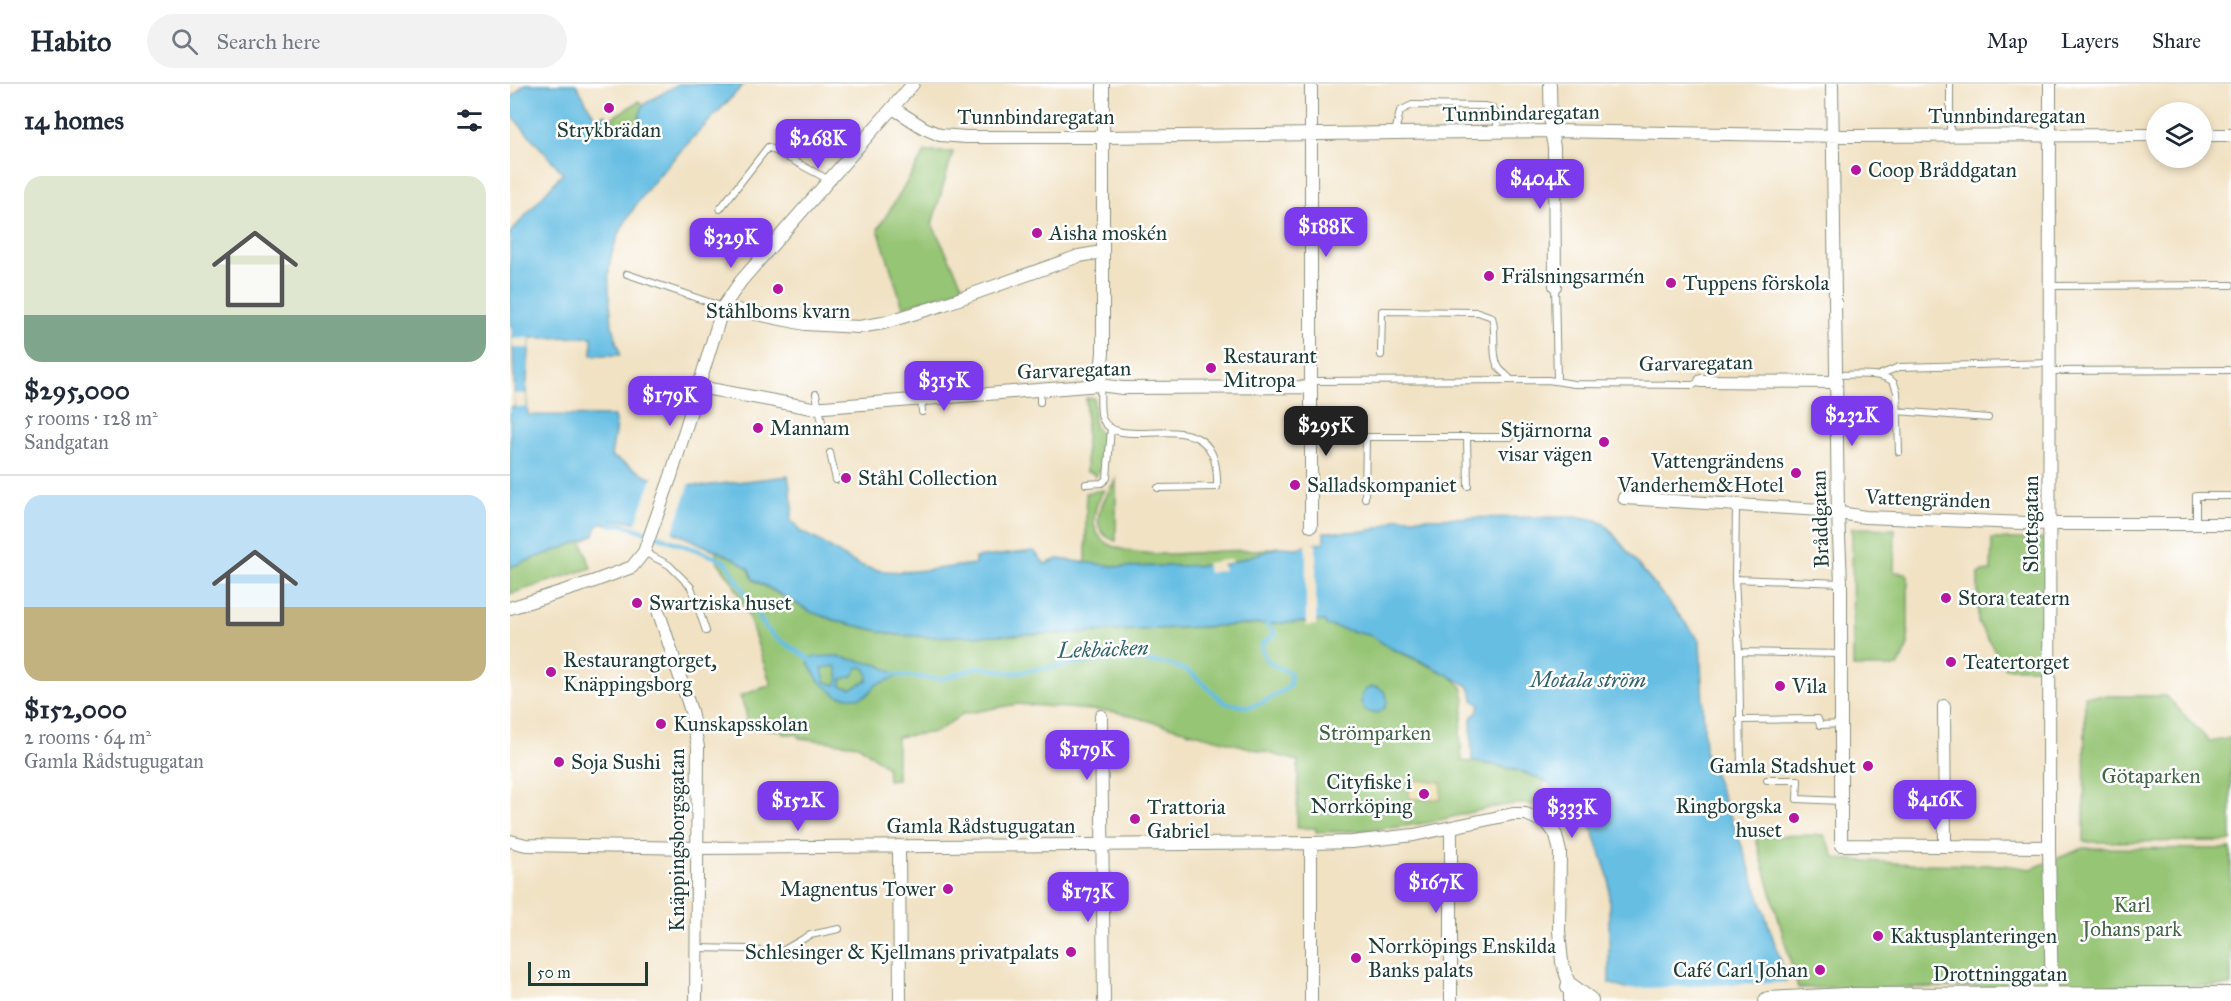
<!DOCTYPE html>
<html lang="en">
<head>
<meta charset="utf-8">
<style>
	:root { --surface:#fff; --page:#f2f2f3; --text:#1f2937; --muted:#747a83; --line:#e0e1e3; --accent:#7c3aed }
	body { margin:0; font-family:"IM FELL Great Primer",serif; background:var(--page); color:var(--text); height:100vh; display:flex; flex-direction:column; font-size:22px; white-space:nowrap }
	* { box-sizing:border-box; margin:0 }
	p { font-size:20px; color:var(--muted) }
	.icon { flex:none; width:33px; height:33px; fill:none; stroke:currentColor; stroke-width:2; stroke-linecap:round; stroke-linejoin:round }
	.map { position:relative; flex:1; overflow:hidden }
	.sheet { display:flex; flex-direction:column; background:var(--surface); width:510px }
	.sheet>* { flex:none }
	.tools { position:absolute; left:1636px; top:18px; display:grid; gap:12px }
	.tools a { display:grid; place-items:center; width:66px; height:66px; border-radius:50%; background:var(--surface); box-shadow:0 3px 9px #0003; font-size:30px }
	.scale { position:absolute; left:18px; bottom:15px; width:120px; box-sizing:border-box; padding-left:6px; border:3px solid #1f3d34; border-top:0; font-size:16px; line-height:21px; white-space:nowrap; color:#1f3d34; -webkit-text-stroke:4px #fff; paint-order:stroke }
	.price { position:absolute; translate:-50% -51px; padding:0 14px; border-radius:12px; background:var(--accent); color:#fff; font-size:20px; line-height:39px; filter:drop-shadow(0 2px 3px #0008) }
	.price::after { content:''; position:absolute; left:50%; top:36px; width:18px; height:14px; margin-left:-9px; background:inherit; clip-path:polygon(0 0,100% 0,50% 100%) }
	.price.current { background:#222; color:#fff }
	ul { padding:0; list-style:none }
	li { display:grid; align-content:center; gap:12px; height:318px; padding:0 24px }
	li+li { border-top:2px solid var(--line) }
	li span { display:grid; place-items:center; height:186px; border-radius:18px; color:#555 }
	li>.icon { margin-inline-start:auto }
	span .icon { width:108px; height:108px; fill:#fffc; stroke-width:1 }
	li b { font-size:26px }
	h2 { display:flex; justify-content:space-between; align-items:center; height:72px; padding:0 24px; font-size:26px }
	header { display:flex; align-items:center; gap:36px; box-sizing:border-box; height:84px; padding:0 30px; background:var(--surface); border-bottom:2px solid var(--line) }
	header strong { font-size:28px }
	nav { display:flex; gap:33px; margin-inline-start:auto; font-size:21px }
	.search { width:420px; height:54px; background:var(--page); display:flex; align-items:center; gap:15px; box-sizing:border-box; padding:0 21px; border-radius:33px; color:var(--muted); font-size:22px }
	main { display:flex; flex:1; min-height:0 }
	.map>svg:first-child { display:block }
</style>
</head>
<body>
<header>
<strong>Habito</strong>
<div class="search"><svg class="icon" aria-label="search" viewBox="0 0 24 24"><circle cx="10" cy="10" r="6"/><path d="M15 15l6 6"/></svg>Search here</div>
<nav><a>Map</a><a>Layers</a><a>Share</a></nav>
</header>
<main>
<section class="sheet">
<h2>14 homes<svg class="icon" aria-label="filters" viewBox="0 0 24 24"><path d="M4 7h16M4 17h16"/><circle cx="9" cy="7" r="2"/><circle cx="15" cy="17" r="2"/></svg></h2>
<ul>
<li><span style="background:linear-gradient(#dfe7d0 75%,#7fa58c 0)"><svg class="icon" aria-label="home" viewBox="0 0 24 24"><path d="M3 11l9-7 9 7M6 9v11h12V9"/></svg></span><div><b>$295,000</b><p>5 rooms · 128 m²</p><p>Sandgatan</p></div></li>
<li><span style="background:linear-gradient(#bfe0f5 60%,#c2b280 0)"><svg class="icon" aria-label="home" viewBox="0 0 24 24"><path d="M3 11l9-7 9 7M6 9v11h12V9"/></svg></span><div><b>$152,000</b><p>2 rooms · 64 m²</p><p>Gamla Rådstugugatan</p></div></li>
</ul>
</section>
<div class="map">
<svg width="1721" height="917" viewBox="0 0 1721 917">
	<rect width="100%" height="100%" fill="#fff"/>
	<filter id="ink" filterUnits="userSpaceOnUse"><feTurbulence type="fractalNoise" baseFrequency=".0167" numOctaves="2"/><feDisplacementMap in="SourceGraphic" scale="12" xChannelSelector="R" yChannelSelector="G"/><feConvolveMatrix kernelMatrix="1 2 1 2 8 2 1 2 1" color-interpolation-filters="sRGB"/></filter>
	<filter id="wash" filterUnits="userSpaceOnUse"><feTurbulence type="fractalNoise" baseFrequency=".008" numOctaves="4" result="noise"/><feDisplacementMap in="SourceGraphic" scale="24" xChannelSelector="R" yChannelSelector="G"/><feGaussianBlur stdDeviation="1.35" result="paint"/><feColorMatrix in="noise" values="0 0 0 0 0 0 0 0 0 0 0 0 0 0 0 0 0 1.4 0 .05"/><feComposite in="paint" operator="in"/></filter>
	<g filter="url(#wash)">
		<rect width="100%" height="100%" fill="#f1e2c4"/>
		<path fill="#96c574" stroke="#5a8154" stroke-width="1.5" d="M130,17l3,4 -8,27 -27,-12z
			M415,68h28l-21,72 32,64 -61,19 -25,-78z
			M576,314h8v28l10,11 -1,30 -8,10 -2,-4 -7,-1z
			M606,395v62c-33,-11 -12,-42 0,-62z
			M594,406c-45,78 73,64 115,61 11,-1 22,0 33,-1 9,0 18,-2 27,-3l-55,18 -104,2 -34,-4v-70z
			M1342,444l43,1 -1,43 12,1 2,3v69l-10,22h-45z
			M1482,455h54l-1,129h-40l-27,-46v-47l3,-3 10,-1z
			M72,457l9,27 -81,26v-27z
			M206,466l19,9 14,10 4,11 58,32 29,10 57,13 33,2 141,-4 254,-12 1,4 46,11 18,12 59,27 13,12 3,12 -5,34 2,28c30,2 56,9 83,20l-11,23c-37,-2 -72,12 -108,19 -37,6 -73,9 -110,9v-4h-19l1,-67 -182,-49 -99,-8 -54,10 -27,18 -39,5v42l-9,1 -1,-13 -29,-22 -59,-7 -1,-4h-15l-1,-4 -36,-2v-16l-6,-16 31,-11 -23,-70 -16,-34 -15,-20z
			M1575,612h81l44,46 21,-4v103l-147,1z
			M1314,751l12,24 75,5 93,1 27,4 52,-21 148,1v137l-433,2 -43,-152z"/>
		<path fill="#eeda9e" stroke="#868c69" stroke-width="1.5" d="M900,696l31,2v17h-29l-3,-2z"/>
		<path fill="#66bee3" stroke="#427e8c" stroke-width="1.5" fill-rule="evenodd" d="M15,0h51l20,35 9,-5 4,6 26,12 8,-27 35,-21h66c-40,45 -116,111 -132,169 -7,24 -1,50 0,74l2,2 3,17h2l1,9h-28v-18l-62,1 -4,56 2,21 86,1 2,10 -5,30 40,22 42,7 10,1 85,-10 5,31 -3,13 7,5 2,6c23,8 39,25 61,34 31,14 82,2 115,-1v-6l59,-7 11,13 13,-5 62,8 104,-2 55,-18 17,1 28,-6v-10c32,-1 46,4 74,-14l182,-1 17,3 9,5 94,116 5,110 38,98 41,122 5,30 -163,-12 -17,-6v-104l-16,-48 -15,-20 -33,-30 -21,-9 -24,-6 -28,-5 -1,-43 7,-7 2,-7 -7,-4 -1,-8 -5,-7 -48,-25 -29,-12 -18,-12 -46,-11 -1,-4 -254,12 -141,4 -33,-2 -57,-13 -29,-10 -58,-33 -4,-10 -14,-10 -64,-28 -46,-11 -13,1 -1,4 -8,-2 -6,3 -3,9 -7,4 -77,28v-160h5l-3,-82h-2v-92l53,-60 -53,-59v-15z
			M325,572l44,9 20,11 -23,9 -9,10 -7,3 -22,-2 -19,-15 -11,-18 3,-6zM326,582l3,12 -3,7 -11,-3 -3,-14zM352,583l4,2 2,6 -1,6 -15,7 -12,-2 2,-7 11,-3 4,-8z
			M851 616a13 13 0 1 1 26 0a13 13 0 1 1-26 0Z"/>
		<path fill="#f1e2c4" d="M20,254l-1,10h-16l-1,-9z
			M4,310h12l1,13h-12z
			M143,392l37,7 -18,51 -37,-8z
			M796,460h10v81l-10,1z
			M722,475l1,3 -11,2 2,6 -16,3 -2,-10z
			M1279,898l3,19h-168l-2,-12z"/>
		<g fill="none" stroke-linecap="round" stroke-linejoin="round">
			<path stroke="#66bee3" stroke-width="4.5" d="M101,441l11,-1 78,27 26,11 39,65 10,10 39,25
				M384,591l48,4 37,-12 35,6 63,-10 30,-3 31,1 31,3 21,8 35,31 24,4 15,-5 26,-16 1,-13c-17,-8 -29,-9 -29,-29l14,-11 -9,-8"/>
		</g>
	</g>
	<g filter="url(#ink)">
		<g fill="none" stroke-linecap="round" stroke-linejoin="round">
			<defs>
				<path id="service" d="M1440,0v52
					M885,49l5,-22 12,-6 72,1 9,2 3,6 2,19
					M210,125l48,-62 61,33
					M117,190l96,33
					M1045,202l2,95
					M1540,202l181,-1
					M871,271l1,-44 96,1 14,5c5,15 -1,37 6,49 2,5 9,9 13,14
					M1540,287l181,-1
					M1326,291c14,0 49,-4 58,8 1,3 2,6 3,9l2,60
					M1369,291l20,-8 150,-4
					M800,297l238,-1 26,4 119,1 8,-4
					M590,301c1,10 -1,25 2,33 17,41 119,-26 115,69l-59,1
					M530,306v12
					M306,310l6,28
					M411,315l1,13
					M1387,327l91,7
					M801,353h200
					M957,354l1,48
					M320,369l6,27
					M576,400l16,-1 5,-5 4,-50
					M855,414l1,-61
					M1226,421l-1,74 4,73 2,113
					M1686,440v-28h35
					M134,468l25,13 22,22 15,44
					M1225,495l106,4
					M1229,568l102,2
					M1229,636l79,-1 2,6 21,-1
					M1257,696h31l-1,19 44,2
					M187,864l49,1 21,3 15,-1 28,-16 29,-6"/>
				<path id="minor" d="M801,0v442
					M1040,0l1,47 3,16 1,139
					M1322,0l6,429 3,70v262l208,2
					M1540,0l-1,763 3,154
					M383,24l31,20 16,7 26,2h137l448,-6 293,5 313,-1
					M1692,51h29
					M213,223l82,17 54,3 24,-4 59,-18 137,-49 23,-4
					M1191,297l135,1
					M590,301l3,-33v-268
					M189,303l113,21 288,-23 22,3 188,-1
					M1114,414l197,12 44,7 186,7h180
					M0,524l82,-26 40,-15 12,-15 27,-76 52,-169 18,-26 172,-197
					M149,529l32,98 7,36 -2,254
					M1434,622l1,140
					M591,632l3,285
					M0,757l16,4 170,3 615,-5 41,-1 62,-7 99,-21h13l22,10 8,11 4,17 -1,79 3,31 8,25v14
					M389,762l1,155
					M801,917v-158
					M941,917v-173"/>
				<path id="secondary" d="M1060,903l19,14
					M1258,917l78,-4 385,-1"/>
			</defs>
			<use href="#service" stroke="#88907c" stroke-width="8"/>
			<use href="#minor" stroke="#88907c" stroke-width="14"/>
			<use href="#secondary" stroke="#88907c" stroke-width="20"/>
			<use href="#service" stroke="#fff" stroke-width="6"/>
			<use href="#minor" stroke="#fff" stroke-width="12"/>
			<use href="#secondary" stroke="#fff" stroke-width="18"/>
		</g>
	</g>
	<g fill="#b5179e" stroke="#fff" stroke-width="2">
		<circle cx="99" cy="24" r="6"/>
		<circle cx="1346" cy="86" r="6"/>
		<circle cx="527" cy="149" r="6"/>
		<circle cx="979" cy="192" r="6"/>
		<circle cx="1161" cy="199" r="6"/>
		<circle cx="268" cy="205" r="6"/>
		<circle cx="701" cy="284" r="6"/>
		<circle cx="248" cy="344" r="6"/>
		<circle cx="1094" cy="358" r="6"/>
		<circle cx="1286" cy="389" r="6"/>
		<circle cx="336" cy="394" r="6"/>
		<circle cx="785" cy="401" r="6"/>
		<circle cx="1436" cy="514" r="6"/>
		<circle cx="127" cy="519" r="6"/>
		<circle cx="1441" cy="578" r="6"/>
		<circle cx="41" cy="588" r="6"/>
		<circle cx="1270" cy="602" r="6"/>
		<circle cx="151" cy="640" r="6"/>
		<circle cx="49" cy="678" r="6"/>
		<circle cx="1358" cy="682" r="6"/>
		<circle cx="914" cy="710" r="6"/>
		<circle cx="1284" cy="734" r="6"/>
		<circle cx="625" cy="735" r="6"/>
		<circle cx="438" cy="805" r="6"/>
		<circle cx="1368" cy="852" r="6"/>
		<circle cx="561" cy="868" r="6"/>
		<circle cx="846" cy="874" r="6"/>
		<circle cx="1310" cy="886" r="6"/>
	</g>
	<g text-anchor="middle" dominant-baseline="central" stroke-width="5" stroke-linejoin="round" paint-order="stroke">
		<g font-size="21" fill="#1f3d34" stroke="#fff">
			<text transform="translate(1011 29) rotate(-1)">Tunnbindaregatan</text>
			<text x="1497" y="32">Tunnbindaregatan</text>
			<text x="526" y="33">Tunnbindaregatan</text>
			<text transform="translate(1186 279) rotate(-1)">Garvaregatan</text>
			<text transform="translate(564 286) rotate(-2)">Garvaregatan</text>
			<text transform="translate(1418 415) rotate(2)">Vattengränden</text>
			<text transform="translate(1310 435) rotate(-92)">Bråddgatan</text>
			<text transform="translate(1521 440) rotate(-90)">Slottsgatan</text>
			<text x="471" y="742">Gamla Rådstugugatan</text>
			<text transform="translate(167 756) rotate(-90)">Knäppingsborgsgatan</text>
			<text x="1490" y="890">Drottninggatan</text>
		</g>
		<g font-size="21" fill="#1f3d34" stroke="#fff" text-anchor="start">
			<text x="99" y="46" text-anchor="middle">Strykbrädan</text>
			<text x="1358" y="86">Coop Bråddgatan</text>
			<text x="539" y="149">Aisha moskén</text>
			<text x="991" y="192">Frälsningsarmén</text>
			<text x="1173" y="199">Tuppens förskola</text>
			<text x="268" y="227" text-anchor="middle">Ståhlboms kvarn</text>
			<text x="713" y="272">Restaurant<tspan x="713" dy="24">Mitropa</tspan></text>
			<text x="260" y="344">Mannam</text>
			<text x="1082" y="346" text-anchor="end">Stjärnorna<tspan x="1082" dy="24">visar vägen</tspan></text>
			<text x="1274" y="377" text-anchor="end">Vattengrändens<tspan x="1274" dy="24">Vanderhem&amp;Hotel</tspan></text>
			<text x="348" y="394">Ståhl Collection</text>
			<text x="797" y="401">Salladskompaniet</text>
			<text x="1448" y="514">Stora teatern</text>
			<text x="139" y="519">Swartziska huset</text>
			<text x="53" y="576">Restaurangtorget,<tspan x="53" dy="24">Knäppingsborg</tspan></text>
			<text x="1453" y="578">Teatertorget</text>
			<text x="1282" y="602">Vila</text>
			<text x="163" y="640">Kunskapsskolan</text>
			<text x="61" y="678">Soja Sushi</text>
			<text x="1346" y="682" text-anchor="end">Gamla Stadshuet</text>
			<text x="902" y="698" text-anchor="end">Cityfiske i<tspan x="902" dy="24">Norrköping</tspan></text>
			<text x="1272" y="722" text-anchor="end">Ringborgska<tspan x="1272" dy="24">huset</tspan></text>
			<text x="637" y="723">Trattoria<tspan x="637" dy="24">Gabriel</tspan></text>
			<text x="426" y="805" text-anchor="end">Magnentus Tower</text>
			<text x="1380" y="852">Kaktusplanteringen</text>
			<text x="858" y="862">Norrköpings Enskilda<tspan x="858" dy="24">Banks palats</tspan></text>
			<text x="549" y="868" text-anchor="end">Schlesinger &amp; Kjellmans privatpalats</text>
			<text x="1298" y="886" text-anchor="end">Café Carl Johan</text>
		</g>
		<g font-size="21" fill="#436647" stroke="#fff">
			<text x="865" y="649">Strömparken</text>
			<text x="1641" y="692">Götaparken</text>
			<text x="1622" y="821">Karl<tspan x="1622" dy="24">Johans park</tspan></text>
		</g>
		<g font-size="22" font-style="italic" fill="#346469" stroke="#fff">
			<text transform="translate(593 565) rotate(-2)">Lekbäcken</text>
			<text x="1078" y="595">Motala ström</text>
		</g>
	</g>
</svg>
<div class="tools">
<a><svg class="icon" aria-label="layers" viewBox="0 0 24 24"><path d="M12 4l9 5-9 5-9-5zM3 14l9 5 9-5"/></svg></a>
</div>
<div class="scale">50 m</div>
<b class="price" style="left:308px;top:86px">$268K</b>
<b class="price" style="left:1030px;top:126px">$404K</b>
<b class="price" style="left:816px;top:174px">$188K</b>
<b class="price" style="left:221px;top:185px">$329K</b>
<b class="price" style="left:434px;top:328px">$315K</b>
<b class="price" style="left:160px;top:343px">$179K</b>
<b class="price" style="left:1342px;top:363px">$232K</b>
<b class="price current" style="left:816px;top:373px">$295K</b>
<b class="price" style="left:577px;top:697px">$179K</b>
<b class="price" style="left:1425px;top:747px">$416K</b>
<b class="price" style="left:288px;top:748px">$152K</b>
<b class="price" style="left:1062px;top:755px">$333K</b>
<b class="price" style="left:926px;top:830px">$167K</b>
<b class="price" style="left:578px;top:839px">$173K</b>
</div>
</main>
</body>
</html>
